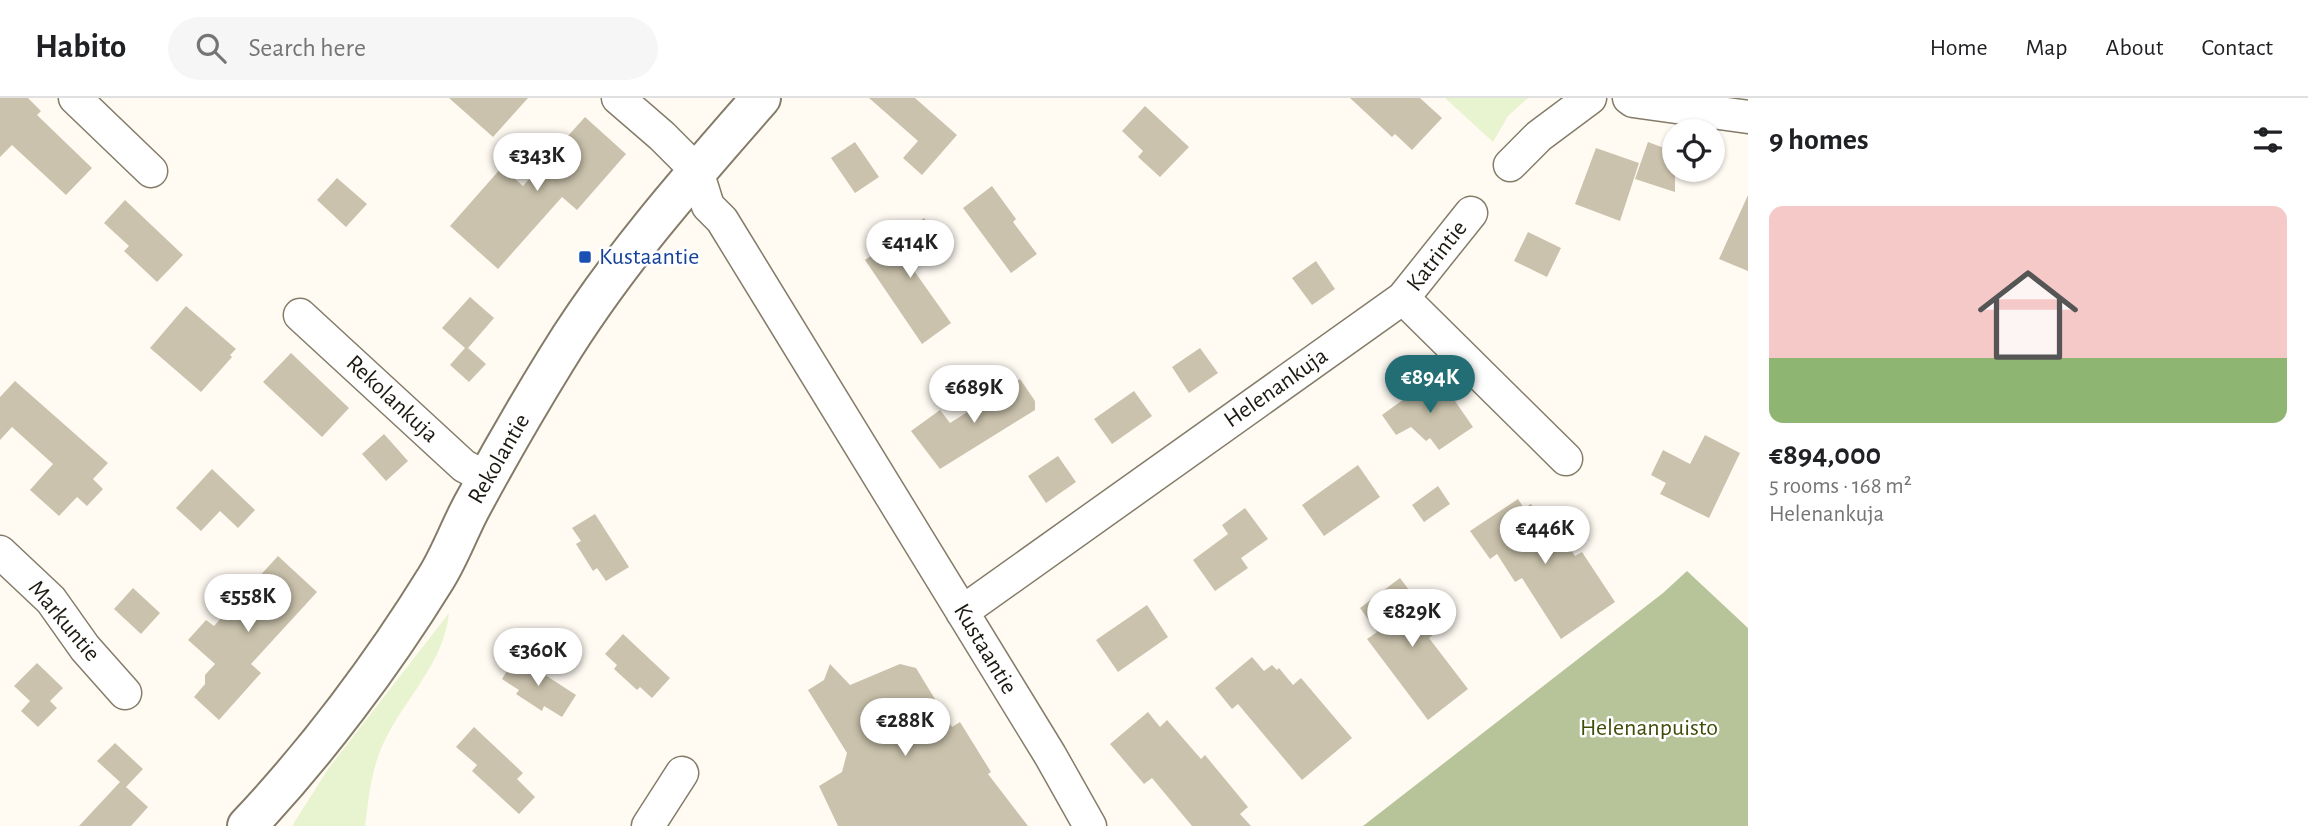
<!DOCTYPE html>
<html lang="en">
<head>
<meta charset="utf-8">
<style>
	:root { --surface:#fff; --page:#f6f6f6; --text:#202124; --muted:#757577; --line:#e0e0e0; --accent:#236e75 }
	body { margin:0; font-family:"Alegreya Sans",sans-serif; background:var(--page); color:var(--text); height:100vh; display:flex; flex-direction:column; font-size:26px; white-space:nowrap }
	* { box-sizing:border-box; margin:0 }
	p { font-size:23px; color:var(--muted) }
	.icon { flex:none; width:38px; height:38px; fill:none; stroke:currentColor; stroke-width:2; stroke-linecap:round; stroke-linejoin:round }
	.map { position:relative; flex:1; overflow:hidden }
	.sheet { display:flex; flex-direction:column; background:var(--surface); width:560px }
	.sheet>* { flex:none }
	.controls { position:absolute; left:1662px; top:21px; display:grid; gap:14px }
	.controls a { display:grid; place-items:center; width:63px; height:63px; border-radius:50%; background:var(--surface); box-shadow:0 2px 5px #0004; font-size:35px }
	.price { position:absolute; translate:-50% -60px; padding:0 16px; border-radius:24px; background:#fff; color:#222; font-size:23px; line-height:46px; filter:drop-shadow(0 2px 4px #0008) }
	.price::after { content:''; position:absolute; left:50%; top:42px; width:21px; height:16px; margin-left:-10px; background:inherit; clip-path:polygon(0 0,100% 0,50% 100%) }
	.price.current { background:var(--accent); color:#fff }
	ul { padding:0; list-style:none }
	li { display:grid; align-content:center; gap:14px; height:371px; padding:0 21px }
	li span { display:grid; place-items:center; height:217px; border-radius:14px; color:#555 }
	li>.icon { margin-inline-start:auto }
	span .icon { width:126px; height:126px; fill:#fffc; stroke-width:1 }
	li b { font-size:30px }
	h2 { display:flex; justify-content:space-between; align-items:center; height:84px; padding:0 21px; font-size:30px }
	header { display:flex; align-items:center; gap:42px; box-sizing:border-box; height:98px; padding:0 35px; background:var(--surface); border-bottom:2px solid var(--line) }
	header strong { font-size:33px }
	nav { display:flex; gap:38px; margin-inline-start:auto; font-size:24px }
	.search { width:490px; height:63px; background:var(--page); display:flex; align-items:center; gap:18px; box-sizing:border-box; padding:0 24px; border-radius:38px; color:var(--muted); font-size:26px }
	main { display:flex; flex:1; min-height:0 }
	.map>svg:first-child { display:block }
</style>
</head>
<body>
<header>
<strong>Habito</strong>
<div class="search"><svg class="icon" aria-label="search" viewBox="0 0 24 24"><circle cx="10" cy="10" r="6"/><path d="M15 15l6 6"/></svg>Search here</div>
<nav><a>Home</a><a>Map</a><a>About</a><a>Contact</a></nav>
</header>
<main>
<div class="map">
<svg width="1748" height="728" viewBox="0 0 1748 728">
	<rect width="100%" height="100%" fill="#fffbf3"/>
	<path fill="#e8f3d0" d="M1445,0h83l-20,18 -15,26z
		M449,515c-5,50 -44,85 -65,129 -13,27 -15,55 -19,84h-73l36,-57z"/>
	<path fill="#b7c399" d="M1687,473l61,57v198h-385l300,-233z"/>
	<path fill="#cac2ac" d="M0,0h28l13,13 -4,4 55,53 -26,27 -54,-50 -12,12z
		M449,0h79l-35,39z
		M869,0h46l42,37 -35,40 -19,-17 15,-17z
		M1350,0h70l22,20 -30,32 -17,-16 -3,3z
		M1145,8l44,41 -29,30 -22,-20 5,-6 -21,-20z
		M585,19l41,37 -49,56 -15,-13 -64,72 -48,-43 52,-59 21,19z
		M855,44l24,35 -24,16 -24,-35z
		M1648,44l27,10v40l-40,-13z
		M1596,50l43,15 -19,58 -45,-17z
		M337,80l30,26 -21,23 -29,-27z
		M992,88l24,33 -3,3 24,32 -26,19 -48,-65z
		M1748,97v76l-29,-12z
		M125,102l58,55 -26,27 -33,-31 5,-5 -25,-23z
		M924,120l17,24 -31,23 41,58 -29,21 -57,-84z
		M1528,134l33,16 -14,29 -33,-16z
		M1316,163l19,28 -23,16 -20,-27z
		M470,199l24,21 -26,30 18,16 -17,18 -19,-17 15,-17 -23,-20z
		M186,208l50,43 -6,6 2,2 -31,35 -51,-44z
		M1200,250l18,25 -29,20 -17,-26z
		M291,255l58,55 -27,29 -59,-55z
		M1437,277l36,52 -34,23 -9,-12 -4,3 -15,-14 -15,8 -14,-20z
		M1020,281l15,22v9l-95,59 -29,-38 29,-21 10,13z
		M15,283l93,82 -15,16 10,10 -16,17 -10,-9 -18,19 -29,-26 23,-26 -41,-37 -12,13v-43z
		M1134,293l18,25 -40,28 -18,-25z
		M384,336l24,27 -22,20 -24,-27z
		M1705,337l35,18 -31,65 -49,-24 6,-11 -15,-8 12,-25 27,14z
		M1058,358l18,26 -30,21 -18,-27z
		M1358,367l22,32 -56,39 -22,-31z
		M212,371l43,41 -17,18 -18,-17 -19,20 -25,-23z
		M1438,388l12,18 -26,18 -12,-17z
		M1518,401l6,9 7,-4 20,29 6,-5 18,28 7,-4 33,50 -54,37 -39,-61 -7,4 -18,-28 -7,5 -20,-28z
		M1245,410l23,31 -27,19 7,10 -33,23 -22,-31 35,-26 -6,-9z
		M595,416l34,53 -23,14 -9,-13 -4,3 -17,-27 5,-3 -9,-13z
		M278,458l39,36 -66,72 10,9 -42,47 -25,-23 11,-13v-9l10,-11 -27,-24 18,-20 8,6z
		M1400,480l39,52 -10,8 39,51 -40,31 -61,-81 10,-7 -17,-24z
		M133,490l27,25 -19,21 -27,-25z
		M1147,507l21,32 -50,35 -22,-32z
		M623,536l47,44 -18,20 -12,-11 -3,3 -23,-21 3,-4 -12,-11z
		M516,558l60,39 -14,22 -18,-11 -2,5 -26,-17 3,-4 -17,-11z
		M1252,559l12,14 8,-6 5,5 2,-2 14,17 8,-7 51,60 -50,42 -64,-76 -6,5 -17,-21z
		M37,565l26,25 -13,13 7,7 -19,19 -17,-16 9,-10 -16,-15z
		M830,566l20,21 50,-21 16,4 36,59 8,-5 31,50 -3,2 40,52h-190l-19,-40 23,-14 5,-19 -39,-63 16,-10z
		M1148,614l12,15 7,-7 34,39 4,-4 43,52 -8,7 11,12h-59l-40,-48 -8,6 -34,-40z
		M474,629l49,46 -6,6 18,18 -16,17 -47,-43 5,-6 -21,-18z
		M115,645l28,26 -17,18 22,20 -17,19h-52l41,-44 -23,-21z"/>
	<g fill="none" stroke-linecap="round" stroke-linejoin="round">
		<defs>
			<path id="minor" d="M75,0l76,73
				M618,0l44,38 35,35 11,35 14,14 328,535 40,71
				M1629,0l4,3 115,16
				M1510,67l29,-29 51,-38
				M1403,200l68,-85
				M300,217l164,151 23,12
				M0,454l51,48 34,48 40,45
				M962,514l441,-314 163,161
				M648,728l34,-53"/>
			<path id="secondary" d="M247,728c69,-73 136,-162 189,-248 15,-24 24,-51 38,-76 26,-48 53,-95 82,-142 58,-95 132,-179 205,-262"/>
		</defs>
		<use href="#minor" stroke="#847c68" stroke-width="35"/>
		<use href="#secondary" stroke="#847c68" stroke-width="42"/>
		<use href="#minor" stroke="#fff" stroke-width="32"/>
		<use href="#secondary" stroke="#fff" stroke-width="38"/>
	</g>
	<rect fill="#1a4fb4" stroke="#fff" stroke-width="2.5" x="578" y="152" width="14" height="14" rx="3.5"/>
	<g text-anchor="middle" dominant-baseline="central" stroke-width="5" stroke-linejoin="round" paint-order="stroke">
		<g font-size="24" fill="#1c1911" stroke="#fff">
			<text transform="translate(1437 158) rotate(-52)">Katrintie</text>
			<text transform="translate(1276 290) rotate(-35)">Helenankuja</text>
			<text transform="translate(392 301) rotate(43)">Rekolankuja</text>
			<text transform="translate(499 361) rotate(-60)">Rekolantie</text>
			<text transform="translate(64 523) rotate(50)">Markuntie</text>
			<text transform="translate(985 551) rotate(59)">Kustaantie</text>
		</g>
		<g font-size="24" fill="#164399" stroke="#fff" text-anchor="start">
			<text x="599" y="159">Kustaantie</text>
		</g>
		<g font-size="24" fill="#414e0a" stroke="#fff">
			<text x="1649" y="630">Helenanpuisto</text>
		</g>
	</g>
</svg>
<div class="controls">
<a><svg class="icon" aria-label="locate" viewBox="0 0 24 24"><circle cx="12" cy="12" r="6"/><path d="M12 2v4M12 18v4M2 12h4M18 12h4"/></svg></a>
</div>
<b class="price" style="left:537px;top:95px">€343K</b>
<b class="price" style="left:910px;top:182px">€414K</b>
<b class="price current" style="left:1430px;top:317px">€894K</b>
<b class="price" style="left:974px;top:327px">€689K</b>
<b class="price" style="left:1545px;top:468px">€446K</b>
<b class="price" style="left:248px;top:536px">€558K</b>
<b class="price" style="left:1412px;top:551px">€829K</b>
<b class="price" style="left:538px;top:590px">€360K</b>
<b class="price" style="left:905px;top:660px">€288K</b>
</div>
<section class="sheet">
<h2>9 homes<svg class="icon" aria-label="filters" viewBox="0 0 24 24"><path d="M4 7h16M4 17h16"/><circle cx="9" cy="7" r="2"/><circle cx="15" cy="17" r="2"/></svg></h2>
<ul>
<li><span style="background:linear-gradient(#f6c9c9 70%,#8fb573 0)"><svg class="icon" aria-label="home" viewBox="0 0 24 24"><path d="M3 11l9-7 9 7M6 9v11h12V9"/></svg></span><div><b>€894,000</b><p>5 rooms · 168 m²</p><p>Helenankuja</p></div></li>
</ul>
</section>
</main>
</body>
</html>
